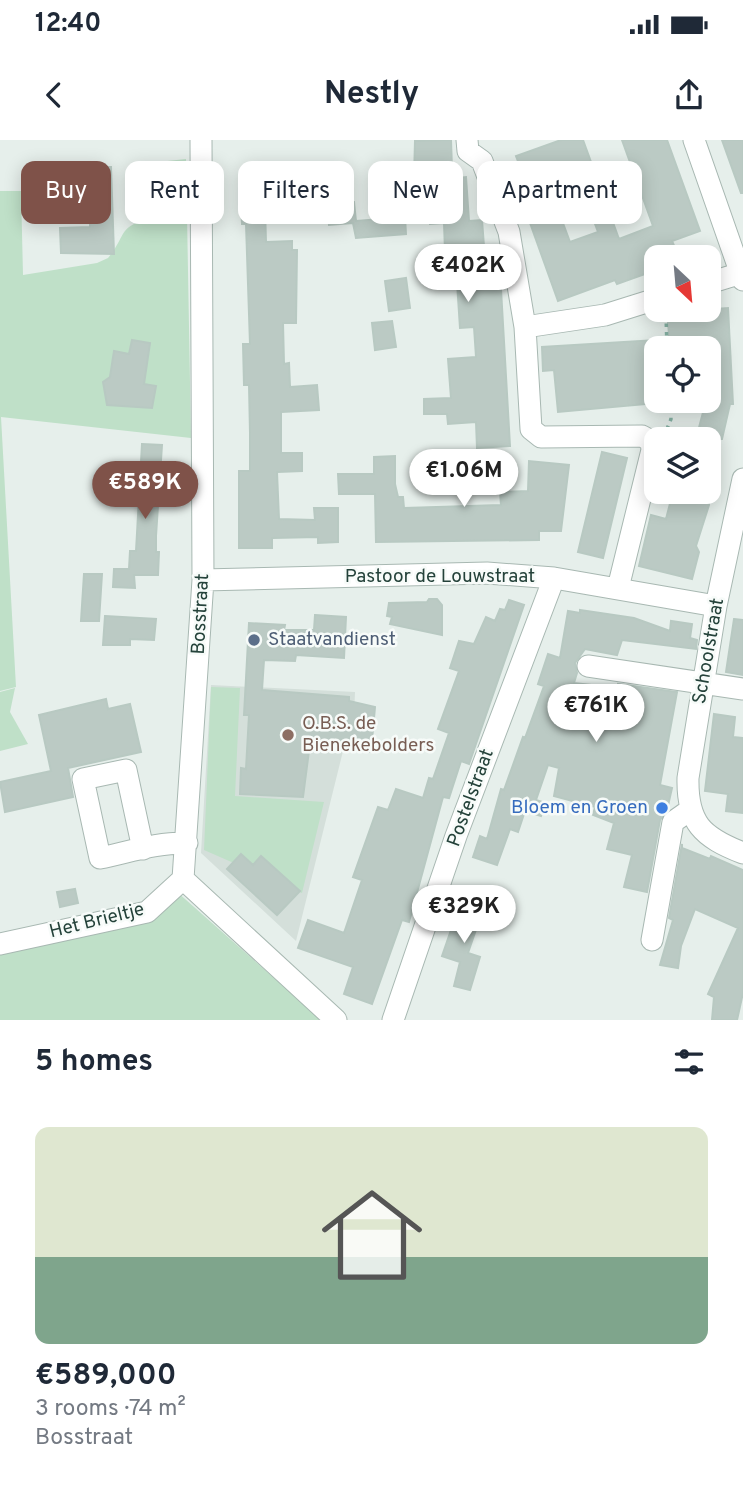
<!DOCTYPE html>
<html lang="en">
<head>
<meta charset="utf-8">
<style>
	:root { --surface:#fff; --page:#f2f2f3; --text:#1f2937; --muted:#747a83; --line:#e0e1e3; --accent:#7f5249 }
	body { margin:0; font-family:Overpass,sans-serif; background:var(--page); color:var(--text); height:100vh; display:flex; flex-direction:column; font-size:26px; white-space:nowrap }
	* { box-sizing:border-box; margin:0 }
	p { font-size:23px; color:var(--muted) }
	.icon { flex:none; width:38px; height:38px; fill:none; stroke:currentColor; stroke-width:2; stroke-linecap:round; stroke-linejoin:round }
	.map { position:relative; height:880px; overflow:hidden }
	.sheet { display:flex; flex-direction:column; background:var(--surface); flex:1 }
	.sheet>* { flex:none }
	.hud { position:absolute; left:21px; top:21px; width:702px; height:63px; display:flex; gap:14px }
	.needle { width:46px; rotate:154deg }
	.buttons { position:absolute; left:644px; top:105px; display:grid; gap:14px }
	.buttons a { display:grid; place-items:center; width:77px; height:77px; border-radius:14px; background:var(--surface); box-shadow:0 4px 18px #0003; font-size:35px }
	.price { position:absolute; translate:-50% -60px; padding:0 16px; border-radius:24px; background:#fff; color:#222; font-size:23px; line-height:46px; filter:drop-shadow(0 2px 4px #0008) }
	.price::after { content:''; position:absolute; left:50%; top:42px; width:21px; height:16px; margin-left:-10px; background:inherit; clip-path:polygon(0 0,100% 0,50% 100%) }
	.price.on { background:var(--accent); color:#fff }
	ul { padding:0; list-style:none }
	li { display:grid; align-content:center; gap:14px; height:371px; padding:0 35px }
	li+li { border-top:2px solid var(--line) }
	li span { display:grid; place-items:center; height:217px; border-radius:14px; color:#555 }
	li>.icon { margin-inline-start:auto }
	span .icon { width:126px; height:126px; fill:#fffc; stroke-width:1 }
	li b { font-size:30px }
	h2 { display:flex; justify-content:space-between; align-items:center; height:84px; padding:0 35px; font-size:30px }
	.tag { padding:0 24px; border-radius:14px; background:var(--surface); box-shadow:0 4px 18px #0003; font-size:24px; line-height:63px }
	.tag.on { background:var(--accent); color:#fff }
	.status { display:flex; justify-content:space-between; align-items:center; height:49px; padding:0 35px; background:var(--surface); direction:ltr }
	.status svg { height:19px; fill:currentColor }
	header { display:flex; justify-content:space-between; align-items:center; height:91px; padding:0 35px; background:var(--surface); font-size:32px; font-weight:700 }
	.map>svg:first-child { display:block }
</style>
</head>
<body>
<div class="status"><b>12:40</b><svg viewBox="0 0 49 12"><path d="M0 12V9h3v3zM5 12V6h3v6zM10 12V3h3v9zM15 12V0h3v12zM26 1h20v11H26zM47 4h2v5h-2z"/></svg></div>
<header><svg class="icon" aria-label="back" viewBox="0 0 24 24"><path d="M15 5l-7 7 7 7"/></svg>Nestly<svg class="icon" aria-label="share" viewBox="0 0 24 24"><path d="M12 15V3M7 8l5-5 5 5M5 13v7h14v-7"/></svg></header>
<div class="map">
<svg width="743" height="880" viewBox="0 0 743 880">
	<rect width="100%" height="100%" fill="#e6efeb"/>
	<path fill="#d4dfda" d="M211,545l144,7 -1,25 5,4 -3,30h-13l-47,190 -95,-88z"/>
	<path fill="#bfe0c8" d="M186,19l5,279 -190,-21 15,270 -16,4v-500h21l2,84 74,-12 11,-5c20,-24 8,-32 46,-40l4,-56z
		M211,547l29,1 -5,108 89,6 -22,91 -98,-43z
		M15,548l-5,24 18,32 -28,7v-59z
		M176,751l98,87 53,42h-327v-70z"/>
	<path fill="#bbcac4" stroke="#b8c9c2" stroke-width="2" fill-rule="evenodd" d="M451,0l1,29h4l1,9 9,-1 3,44 13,-1 4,53 14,-1 10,174 -33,2 -1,-26 -28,2 -1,-10h-23v-15l27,-1 -3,-39 28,-2 -2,-30 -14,1 -4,-61h-4l-7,-16 -1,-28 -14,1 -3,-47 -13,1 1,-37z
		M561,0h22l36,99 34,-13 -31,-86h45l33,91 -28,10 7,16h-23v13l-39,14 -2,-4 -57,21 -48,-134 9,-3 -3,-8zM585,57l13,35 -28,10 -13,-35z
		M722,0h21v53h-2z
		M91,27h20l3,87 -53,-1 -1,-25 30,-1z
		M306,42l2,21 -43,5 1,34 26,-1v9h5l-1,73h-13l1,41 5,-1 1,24 27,-2 2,25 -38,2v41h21v18l-25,1 2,47 36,1 -1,-12h24v34l-20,1v-6l-46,1v10h-33v-77h11v-38l-1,-48h-5l-1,-41h7l-4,-120h-4l-2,-40 24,-1v3z
		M354,62l2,19 49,-4 1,17 -50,4 -3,-15 -24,2 -2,-20z
		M406,138l4,30 -21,3 -4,-30z
		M728,168l5,96h-3l-8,35h-26l10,-38h3v-53h-39l-2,-26 33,-2v-10z
		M392,181l4,26 -21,3 -3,-27z
		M132,200l18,3 -6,41 12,2 -4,22 -45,-3 -4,-23 7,-5 4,-26 15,3z
		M656,200v63l-98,9 -4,-42 -11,1 -1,-24z
		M142,304l20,1 -6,91v16h3l-1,23h-24l1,13 -22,-1 1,-18h15l1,-18h6z
		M602,312l25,6 -24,100 -25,-6z
		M395,316v28l3,13h5l1,11 97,-3 -1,-13 28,-1 1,-30 40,4 -8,66h-22v9l-163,2 -1,-48h-36l-1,-20h36v-17z
		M673,352h36v13l-13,41 3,6 -7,27 -53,-13 12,-51 15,4z
		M84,434h18l-3,47h-18z
		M429,459h8l5,6v30l-52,-11 2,-7 -5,-1 2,-13 38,-1z
		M509,460l15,5 -55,159 -8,-3 -12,37 -6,-1 -34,125 -7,-2 -30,84 -28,-10 9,-27 -55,-19 10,-28 36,13 18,-53 -9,-3 25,-70 10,3 8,-21 27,9 6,-20 4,1 16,-46 -11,-4 21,-58 -9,-3 9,-27 15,3 12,-27 9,4 5,-12 5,1z
		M580,470l54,8 36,13 1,-10 21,3 -2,14 7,2 -1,9 -74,-9 -5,15 -32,-6 -10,14 2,10 -3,10 44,5v-4l59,8 -17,93 12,3 -5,22 -7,10 -13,72 -23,-5 8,-32 -25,-6 7,-26 -21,-8 2,-8 -41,-11 5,-28 -11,-3 -12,35 9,3 -4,13 -16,-5 -7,21 -8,-3 -13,36 -24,-8 7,-21 7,3 14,-50 3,1 19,-53 2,1 19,-52 -6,-2 10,-30 12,4 8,-47 12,2z
		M315,475l31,2 -2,41 -48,-3 -1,6 -31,-1 -2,30 87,7v4l26,6 -4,45 -14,-1v-5l-47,-3 -7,54 -63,-3 1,-26 5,1 3,-54h-5l5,-92 36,2 -1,5h30z
		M105,476l51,3 -2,21 -24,-1v6h-27z
		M734,479l9,1v55l-17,-3z
		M106,559l2,10 22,-5 11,48 -73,16 5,29 -68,15 -5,-30 51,-11 -12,-56z
		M714,574l21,3 -2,20 10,1v75l-17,-2 2,-17 -23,-3z
		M682,704v4l28,11 1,-3 32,14v123l-6,27h-25l2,-23 -6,-3 30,-66 -43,-19 -14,37 -3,22 -18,-3 13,-45 -4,-2z
		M241,714l12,11 8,-9 39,35 -23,24 -50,-46z
		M75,749l3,14 -18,4 -3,-15z
		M460,764l22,8 -14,41 12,4 -10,33 -16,-4 6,-24 -18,-6z"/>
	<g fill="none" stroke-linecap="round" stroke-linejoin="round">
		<defs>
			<path id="minor" d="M467,0l1,11 14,10 27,71 16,95 6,102 10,8 101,-1 9,5 1,9 -34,138
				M694,0l49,140
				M709,143l32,-10
				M525,187l80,-12 51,-16
				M743,339l-27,127 -28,172c-1,45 14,59 55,75
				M203,440l284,-7 67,5 162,28
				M588,526l155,23
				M143,709l-17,-79 -43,9 17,79c29,-6 59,-16 87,-15
				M183,739l20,-299 -2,-440
				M183,739l153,141
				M652,800l21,-118 17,-12
				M0,804l147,-32 36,-33
				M393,880l63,-184 98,-258"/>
		</defs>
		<use href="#minor" stroke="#a8b8b2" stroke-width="23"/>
		<path stroke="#86b3a5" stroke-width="3.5" stroke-dasharray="3.5 5" stroke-linecap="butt" d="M666,175l1,33
			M667,289l4,-10 -1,-18"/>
		<use href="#minor" stroke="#fff" stroke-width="21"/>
	</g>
	<circle fill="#5c6f8a" stroke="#f7fbf9" stroke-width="2.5" cx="254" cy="500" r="7"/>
	<circle fill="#8d6e63" stroke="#f7fbf9" stroke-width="2.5" cx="288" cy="595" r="7"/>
	<circle fill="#3f7fe0" stroke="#f7fbf9" stroke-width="2.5" cx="662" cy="668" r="7"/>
	<g text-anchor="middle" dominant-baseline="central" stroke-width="5" stroke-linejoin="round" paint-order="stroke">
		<g font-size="19" fill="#24423a" stroke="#f7fbf9">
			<text x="440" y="437">Pastoor de Louwstraat</text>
			<text transform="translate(201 474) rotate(-87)">Bosstraat</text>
			<text transform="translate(709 511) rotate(-80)">Schoolstraat</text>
			<text transform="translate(471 658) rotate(-70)">Postelstraat</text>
			<text transform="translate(97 781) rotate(-14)">Het Brieltje</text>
		</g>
		<g font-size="19" fill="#4e5e75" stroke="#f7fbf9" text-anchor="start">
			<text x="268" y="500">Staatvandienst</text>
		</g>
		<g font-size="19" fill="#785e54" stroke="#f7fbf9" text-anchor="start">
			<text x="302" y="584">O.B.S. de<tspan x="302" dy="22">Bienekebolders</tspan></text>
		</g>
		<g font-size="19" fill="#366cbe" stroke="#f7fbf9" text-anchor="end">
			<text x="648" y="668">Bloem en Groen</text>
		</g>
	</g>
</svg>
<div class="buttons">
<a><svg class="needle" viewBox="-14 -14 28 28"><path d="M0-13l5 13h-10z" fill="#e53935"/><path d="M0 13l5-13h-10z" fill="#747a83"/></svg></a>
<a><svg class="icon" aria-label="locate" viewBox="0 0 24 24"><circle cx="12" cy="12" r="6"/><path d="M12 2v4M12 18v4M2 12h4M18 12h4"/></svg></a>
<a><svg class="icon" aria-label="layers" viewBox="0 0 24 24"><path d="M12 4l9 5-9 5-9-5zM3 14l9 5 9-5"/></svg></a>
</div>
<b class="price" style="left:468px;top:164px">€402K</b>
<b class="price" style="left:464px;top:369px">€1.06M</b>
<b class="price on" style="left:145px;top:381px">€589K</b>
<b class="price" style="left:596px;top:604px">€761K</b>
<b class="price" style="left:464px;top:805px">€329K</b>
<div class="hud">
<a class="tag on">Buy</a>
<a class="tag">Rent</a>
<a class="tag">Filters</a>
<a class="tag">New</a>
<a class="tag">Apartment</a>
</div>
</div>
<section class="sheet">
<h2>5 homes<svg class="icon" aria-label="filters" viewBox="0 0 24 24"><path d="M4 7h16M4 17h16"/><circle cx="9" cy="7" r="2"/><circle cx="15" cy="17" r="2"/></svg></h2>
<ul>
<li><span style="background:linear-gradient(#dfe7d0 60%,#7fa58c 0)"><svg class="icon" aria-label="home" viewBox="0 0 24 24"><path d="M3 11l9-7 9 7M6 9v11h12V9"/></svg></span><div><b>€589,000</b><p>3 rooms · 74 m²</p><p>Bosstraat</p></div></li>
</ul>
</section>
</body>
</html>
